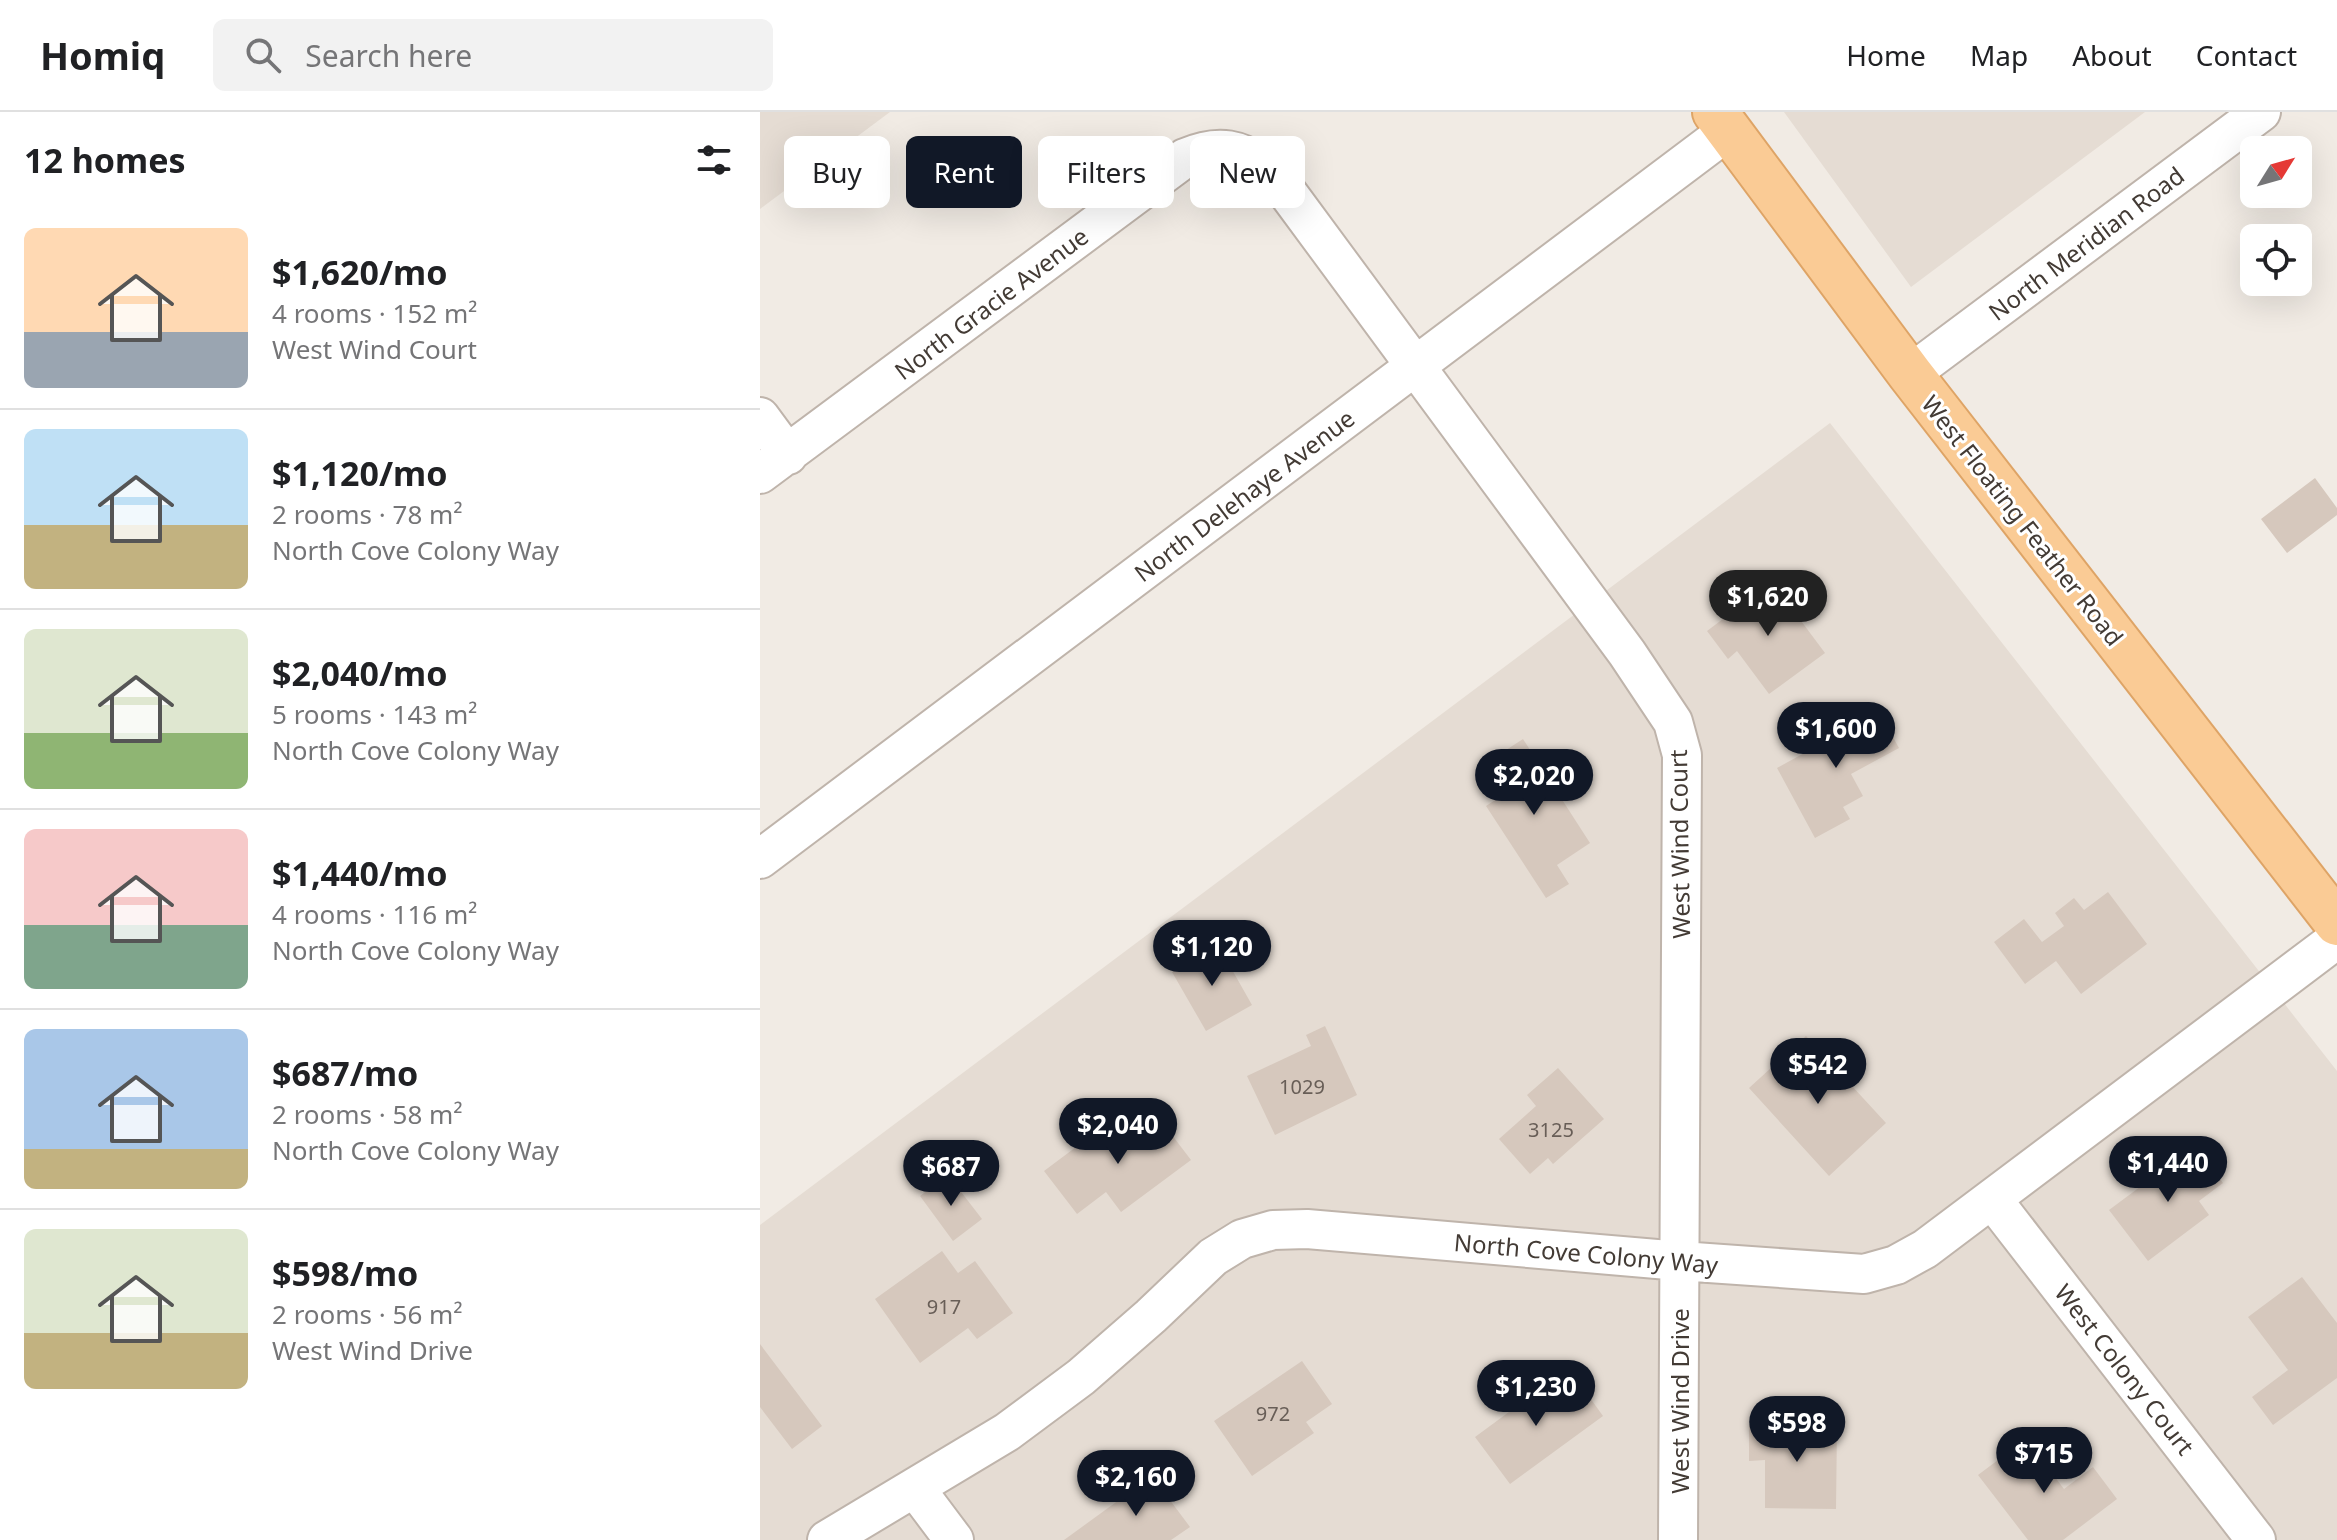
<!DOCTYPE html>
<html lang="en">
<head>
<meta charset="utf-8">
<style>
	:root { --surface:#fff; --page:#f2f2f2; --text:#202124; --muted:#757577; --line:#e0e0e0; --accent:#111827 }
	body { margin:0; font-family:"Noto Sans",sans-serif; background:var(--page); color:var(--text); height:100vh; display:flex; flex-direction:column; font-size:30px; white-space:nowrap }
	* { box-sizing:border-box; margin:0 }
	p { font-size:26px; color:var(--muted) }
	.icon { flex:none; width:44px; height:44px; fill:none; stroke:currentColor; stroke-width:2; stroke-linecap:round; stroke-linejoin:round }
	.map { position:relative; flex:1; overflow:hidden }
	.panel { display:flex; flex-direction:column; background:var(--surface); width:760px }
	.panel>* { flex:none }
	.hud { position:absolute; left:24px; top:24px; width:760px; height:72px; display:flex; gap:16px }
	.needle { width:52px; rotate:53deg }
	.fabs { position:absolute; left:1480px; top:24px; display:grid; gap:16px }
	.fabs a { display:grid; place-items:center; width:72px; height:72px; border-radius:12px; background:var(--surface); box-shadow:0 8px 32px #0002; font-size:40px }
	.price { position:absolute; translate:-50% -68px; padding:0 18px; border-radius:28px; background:var(--accent); color:#fff; font-size:26px; line-height:52px; filter:drop-shadow(0 2px 4px #0008) }
	.price::after { content:''; position:absolute; left:50%; top:48px; width:24px; height:18px; margin-left:-12px; background:inherit; clip-path:polygon(0 0,100% 0,50% 100%) }
	.price.on { background:#222; color:#fff }
	ul { padding:0; list-style:none }
	li { display:flex; align-items:center; gap:24px; height:200px; padding:0 24px }
	li+li { border-top:2px solid var(--line) }
	li span { display:grid; place-items:center; flex:none; width:224px; height:160px; border-radius:12px; color:#555 }
	li>.icon { margin-inline-start:auto }
	span .icon { width:96px; height:96px; fill:#fffc; stroke-width:1 }
	li b { font-size:34px }
	h2 { display:flex; justify-content:space-between; align-items:center; height:96px; padding:0 24px; font-size:34px }
	.pill { padding:0 28px; border-radius:12px; background:var(--surface); box-shadow:0 8px 32px #0002; font-size:28px; line-height:72px }
	.pill.on { background:var(--accent); color:#fff }
	header { display:flex; align-items:center; gap:48px; box-sizing:border-box; height:112px; padding:0 40px; background:var(--surface); border-bottom:2px solid var(--line) }
	header strong { font-size:38px }
	nav { display:flex; gap:44px; margin-inline-start:auto; font-size:28px }
	.search { width:560px; height:72px; background:var(--page); display:flex; align-items:center; gap:20px; box-sizing:border-box; padding:0 28px; border-radius:12px; color:var(--muted); font-size:30px }
	main { display:flex; flex:1; min-height:0 }
	.map>svg:first-child { display:block }
</style>
</head>
<body>
<header>
<strong>Homiq</strong>
<div class="search"><svg class="icon" aria-label="search" viewBox="0 0 24 24"><circle cx="10" cy="10" r="6"/><path d="M15 15l6 6"/></svg>Search here</div>
<nav><a>Home</a><a>Map</a><a>About</a><a>Contact</a></nav>
</header>
<main>
<section class="panel">
<h2>12 homes<svg class="icon" aria-label="filters" viewBox="0 0 24 24"><path d="M4 7h16M4 17h16"/><circle cx="9" cy="7" r="2"/><circle cx="15" cy="17" r="2"/></svg></h2>
<ul>
<li><span style="background:linear-gradient(#ffd9b3 65%,#9aa5b1 0)"><svg class="icon" aria-label="home" viewBox="0 0 24 24"><path d="M3 11l9-7 9 7M6 9v11h12V9"/></svg></span><div><b>$1,620/mo</b><p>4 rooms · 152 m²</p><p>West Wind Court</p></div></li>
<li><span style="background:linear-gradient(#bfe0f5 60%,#c2b280 0)"><svg class="icon" aria-label="home" viewBox="0 0 24 24"><path d="M3 11l9-7 9 7M6 9v11h12V9"/></svg></span><div><b>$1,120/mo</b><p>2 rooms · 78 m²</p><p>North Cove Colony Way</p></div></li>
<li><span style="background:linear-gradient(#dfe7d0 65%,#8fb573 0)"><svg class="icon" aria-label="home" viewBox="0 0 24 24"><path d="M3 11l9-7 9 7M6 9v11h12V9"/></svg></span><div><b>$2,040/mo</b><p>5 rooms · 143 m²</p><p>North Cove Colony Way</p></div></li>
<li><span style="background:linear-gradient(#f6c9c9 60%,#7fa58c 0)"><svg class="icon" aria-label="home" viewBox="0 0 24 24"><path d="M3 11l9-7 9 7M6 9v11h12V9"/></svg></span><div><b>$1,440/mo</b><p>4 rooms · 116 m²</p><p>North Cove Colony Way</p></div></li>
<li><span style="background:linear-gradient(#a9c7e8 75%,#c2b280 0)"><svg class="icon" aria-label="home" viewBox="0 0 24 24"><path d="M3 11l9-7 9 7M6 9v11h12V9"/></svg></span><div><b>$687/mo</b><p>2 rooms · 58 m²</p><p>North Cove Colony Way</p></div></li>
<li><span style="background:linear-gradient(#dfe7d0 65%,#c2b280 0)"><svg class="icon" aria-label="home" viewBox="0 0 24 24"><path d="M3 11l9-7 9 7M6 9v11h12V9"/></svg></span><div><b>$598/mo</b><p>2 rooms · 56 m²</p><p>West Wind Drive</p></div></li>
</ul>
</section>
<div class="map">
<svg width="1577" height="1428" viewBox="0 0 1577 1428">
	<rect width="100%" height="100%" fill="#f1ebe4"/>
	<path fill="#e5dcd3" d="M0,0h130l-130,97z
		M1024,0h361l-234,175z
		M1070,311l507,648v469h-1577v-315z"/>
	<path fill="#d6c8bd" d="M1555,366l22,30v7l-50,38 -26,-34z
		M1012,470l53,71 -56,41 -32,-43 -9,8 -21,-28z
		M1115,593l24,43 -48,26 12,22 -20,11 7,12 -35,19 -38,-70 60,-33 -4,-8z
		M763,627l67,104 -33,22 12,19 -23,14 -60,-92 17,-11 -20,-30z
		M1348,780l39,52 -66,50 -25,-33 -31,23 -31,-42 30,-23 18,23 22,-16 -9,-13 19,-15 10,12z
		M458,833l34,60 -46,26 -34,-59z
		M565,914l32,69 -82,40 -28,-59 64,-30 -5,-11z
		M1046,924l80,87 -57,53 -80,-88z
		M798,956l46,51 -51,45 -5,-6 -18,16 -31,-35 37,-33 -9,-11z
		M396,1002l35,46 -70,52 -15,-20 -29,22 -33,-43 60,-45 13,17z
		M1435,1034l28,37 -24,18 10,14 -61,46 -39,-51z
		M188,1063l34,44 -29,22 -33,-45z
		M182,1139l16,22 17,-12 38,52 -36,26 -9,-11 -48,35 -45,-64z
		M1542,1165l35,46v55l-64,47 -21,-28 36,-27 -40,-53z
		M0,1232l62,82 -30,23 -32,-42z
		M542,1249l30,43 -26,18 8,11 -62,43 -38,-55z
		M771,1268l19,26 30,-22 23,32 -93,68 -35,-47 34,-25 -7,-10z
		M989,1312l88,1 -1,84 -71,-1v-48l-16,1z
		M1266,1327l38,50 29,-22 24,32 -54,41h-35l-50,-65z
		M392,1364l38,51 -19,13h-107z"/>
	<g fill="none" stroke-linecap="round" stroke-linejoin="round">
		<defs>
			<path id="minor" d="M1150,262l351,-262
				M0,305l28,38
				M0,362l425,-316c35,-15 54,-9 85,11l357,484 46,69 9,33 -4,785
				M0,747l969,-729
				M1232,1087l264,341
				M155,1376l39,52
				M67,1428l180,-108 74,-55 70,-61 62,-59 29,-18 31,-9 34,-1 373,32 184,13 32,-9 29,-16 412,-310"/>
			<path id="major" d="M955,0l195,262 427,549"/>
		</defs>
		<use href="#minor" stroke="#bfb4ab" stroke-width="42"/>
		<use href="#major" stroke="#dea466" stroke-width="48"/>
		<use href="#minor" stroke="#fff" stroke-width="38"/>
		<use href="#major" stroke="#facb95" stroke-width="44"/>
	</g>
	<g text-anchor="middle" dominant-baseline="central" stroke-width="6" stroke-linejoin="round" paint-order="stroke">
		<g font-size="20" fill="#685e57">
			<text x="542" y="974">1029</text>
			<text x="791" y="1017">3125</text>
			<text x="184" y="1194">917</text>
			<text x="513" y="1301">972</text>
		</g>
		<g font-size="24" fill="#433b35" stroke="#fff">
			<text transform="translate(1326 131) rotate(-37)">North Meridian Road</text>
			<text transform="translate(231 191) rotate(-37)">North Gracie Avenue</text>
			<text transform="translate(484 383) rotate(-37)">North Delehaye Avenue</text>
			<text transform="translate(1263 408) rotate(52)">West Floating Feather Road</text>
			<text transform="translate(919 732) rotate(-91)">West Wind Court</text>
			<text transform="translate(826 1141) rotate(5)">North Cove Colony Way</text>
			<text transform="translate(1365 1257) rotate(52)">West Colony Court</text>
			<text transform="translate(919 1289) rotate(-90)">West Wind Drive</text>
		</g>
	</g>
</svg>
<div class="fabs">
<a><svg class="needle" viewBox="-14 -14 28 28"><path d="M0-13l5 13h-10z" fill="#e53935"/><path d="M0 13l5-13h-10z" fill="#757577"/></svg></a>
<a><svg class="icon" aria-label="locate" viewBox="0 0 24 24"><circle cx="12" cy="12" r="6"/><path d="M12 2v4M12 18v4M2 12h4M18 12h4"/></svg></a>
</div>
<b class="price on" style="left:1008px;top:526px">$1,620</b>
<b class="price" style="left:1076px;top:658px">$1,600</b>
<b class="price" style="left:774px;top:705px">$2,020</b>
<b class="price" style="left:452px;top:876px">$1,120</b>
<b class="price" style="left:1058px;top:994px">$542</b>
<b class="price" style="left:358px;top:1054px">$2,040</b>
<b class="price" style="left:1408px;top:1092px">$1,440</b>
<b class="price" style="left:191px;top:1096px">$687</b>
<b class="price" style="left:776px;top:1316px">$1,230</b>
<b class="price" style="left:1037px;top:1352px">$598</b>
<b class="price" style="left:1284px;top:1383px">$715</b>
<b class="price" style="left:376px;top:1406px">$2,160</b>
<div class="hud">
<a class="pill">Buy</a>
<a class="pill on">Rent</a>
<a class="pill">Filters</a>
<a class="pill">New</a>
</div>
</div>
</main>
</body>
</html>
